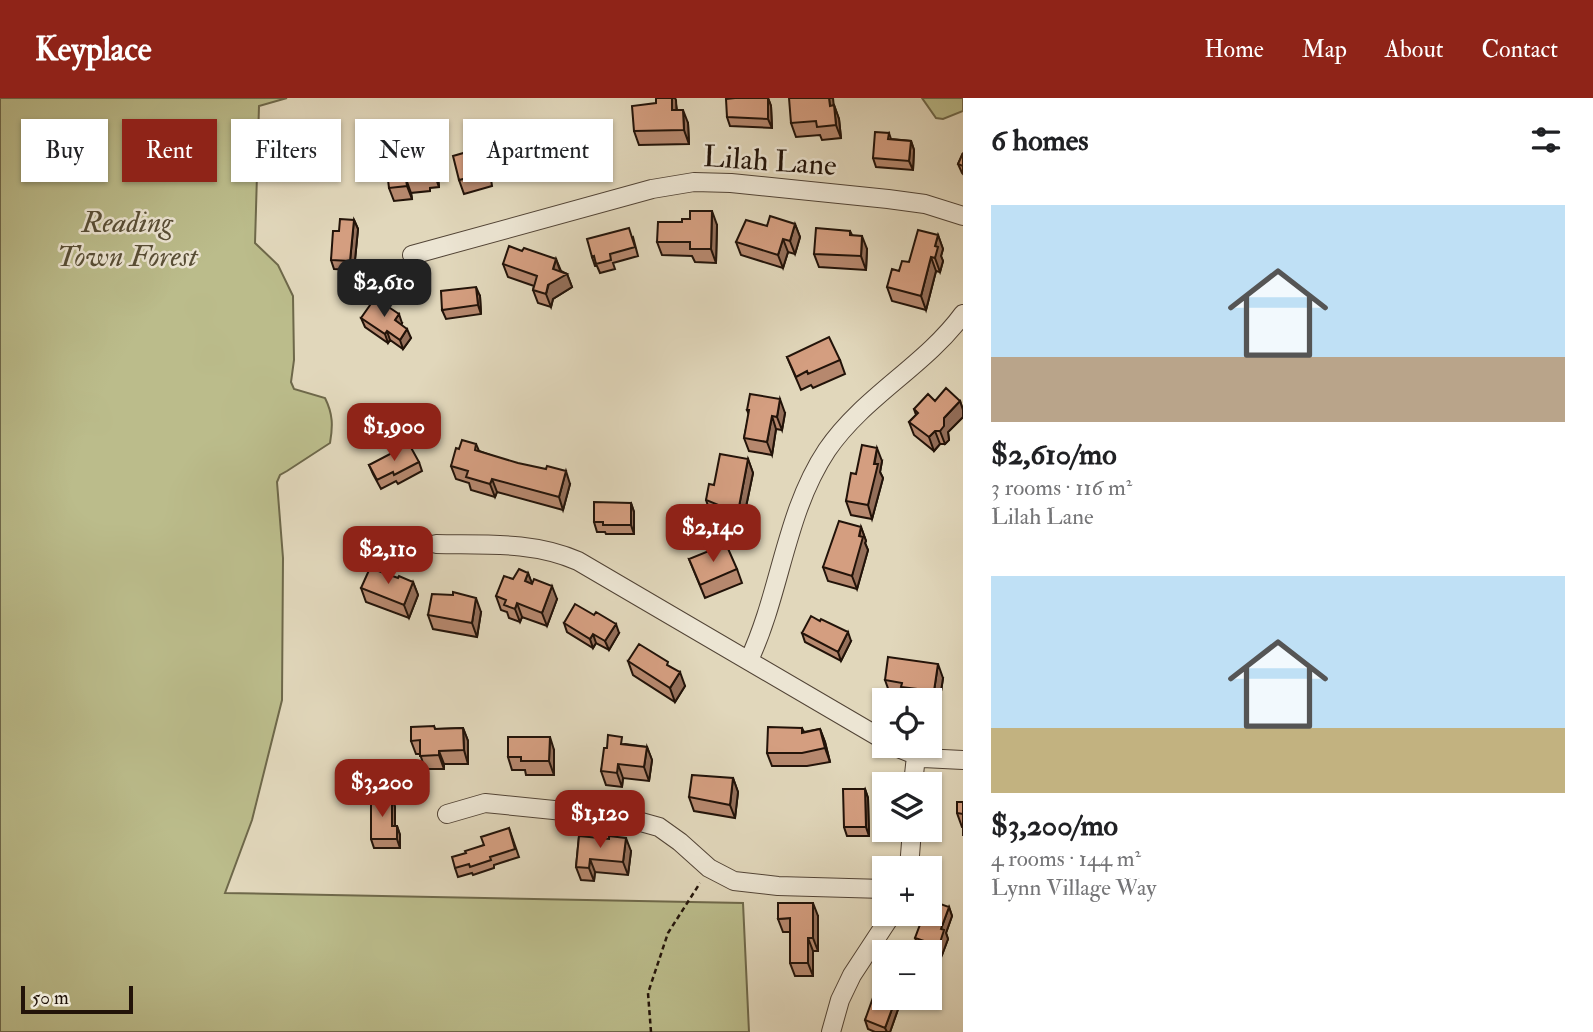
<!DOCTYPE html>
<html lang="en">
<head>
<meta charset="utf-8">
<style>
	:root { --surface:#fff; --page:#f2f2f2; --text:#202124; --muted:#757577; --accent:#8f2418 }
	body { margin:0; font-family:"IM FELL Double Pica",serif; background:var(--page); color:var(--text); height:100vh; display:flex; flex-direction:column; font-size:26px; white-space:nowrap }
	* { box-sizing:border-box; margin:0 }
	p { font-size:23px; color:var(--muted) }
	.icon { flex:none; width:38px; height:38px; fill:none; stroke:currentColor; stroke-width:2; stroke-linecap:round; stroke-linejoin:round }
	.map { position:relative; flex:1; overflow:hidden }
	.details { display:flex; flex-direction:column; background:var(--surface); width:630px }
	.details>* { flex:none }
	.top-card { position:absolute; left:21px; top:21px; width:665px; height:63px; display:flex; gap:14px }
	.fabs { position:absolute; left:872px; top:590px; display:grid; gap:14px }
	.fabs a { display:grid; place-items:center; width:70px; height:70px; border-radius:0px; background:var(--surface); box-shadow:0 2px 5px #0004; font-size:35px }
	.scale { position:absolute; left:21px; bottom:18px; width:112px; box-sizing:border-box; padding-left:7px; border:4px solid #221309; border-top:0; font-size:19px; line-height:24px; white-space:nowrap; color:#221309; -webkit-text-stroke:5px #ece5d3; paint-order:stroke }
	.price { position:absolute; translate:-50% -60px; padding:0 16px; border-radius:14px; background:var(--accent); color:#fff; font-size:23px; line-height:46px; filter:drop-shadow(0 2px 4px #0008) }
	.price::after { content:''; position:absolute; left:50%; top:42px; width:21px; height:16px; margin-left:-10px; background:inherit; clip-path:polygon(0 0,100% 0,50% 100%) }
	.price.on { background:#222; color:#fff }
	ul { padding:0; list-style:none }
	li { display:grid; align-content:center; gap:14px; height:371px; padding:0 28px }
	li span { display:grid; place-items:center; height:217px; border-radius:0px; color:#555 }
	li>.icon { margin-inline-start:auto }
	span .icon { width:126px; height:126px; fill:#fffc; stroke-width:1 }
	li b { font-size:30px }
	h2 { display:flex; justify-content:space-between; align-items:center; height:84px; padding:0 28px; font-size:30px }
	.pill { padding:0 24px; border-radius:0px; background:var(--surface); box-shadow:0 2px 5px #0004; font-size:24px; line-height:63px }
	.pill.on { background:var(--accent); color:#fff }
	header { display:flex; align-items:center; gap:42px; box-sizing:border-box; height:98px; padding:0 35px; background:var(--accent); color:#fff }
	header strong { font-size:33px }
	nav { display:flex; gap:38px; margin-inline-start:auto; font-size:24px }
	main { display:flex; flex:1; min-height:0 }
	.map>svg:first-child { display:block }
</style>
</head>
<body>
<header>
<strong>Keyplace</strong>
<nav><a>Home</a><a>Map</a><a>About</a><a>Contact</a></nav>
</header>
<main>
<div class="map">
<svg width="963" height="934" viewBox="0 0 963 934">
	<rect width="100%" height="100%" fill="#e1d7bb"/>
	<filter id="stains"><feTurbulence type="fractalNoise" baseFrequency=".00286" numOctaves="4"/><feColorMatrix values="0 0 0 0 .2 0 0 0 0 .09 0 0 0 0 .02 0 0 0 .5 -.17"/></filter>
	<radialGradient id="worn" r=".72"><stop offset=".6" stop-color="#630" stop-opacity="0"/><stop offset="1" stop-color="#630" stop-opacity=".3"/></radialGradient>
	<path fill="#bbbc8b" stroke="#6e684a" stroke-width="2" d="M0,0h287l-28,8 -4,137 23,22 15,31 1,64 -3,22 3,7 31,9c8,16 8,28 5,45l-43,28 -7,4 -3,7 6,76 -1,142 -30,120 -27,73 518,10 6,129h-749z
		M922,0h41v13l-20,8 -7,-1z"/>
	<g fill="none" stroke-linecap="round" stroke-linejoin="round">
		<defs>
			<path id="minor" d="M412,157l240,-66 42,-7 37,1 157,16 37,5 38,12
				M436,446c48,1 97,-3 142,17l306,179
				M749,562c32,-68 36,-147 78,-210 37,-54 98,-84 136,-136
				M893,648l30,12 40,2
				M913,686l3,-28
				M447,716l38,-11 138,14 36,10 21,15 29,26 25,13 44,5 106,3
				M909,770l3,-38
				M831,934l9,-32 12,-25 40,-61"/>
		</defs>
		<use href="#minor" stroke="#524436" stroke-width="20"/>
		<path stroke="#221309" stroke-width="2.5" stroke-dasharray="5 3.5" stroke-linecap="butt" d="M651,934l-3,-39 20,-60 32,-50"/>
		<use href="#minor" stroke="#ece5d3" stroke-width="18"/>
	</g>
	<path fill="#b6886e" stroke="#221309" stroke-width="2" d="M656,0h19l2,12 11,13 1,21 -50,1 -5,-14 22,-28z
		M768,0l3,8 1,22 -42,-2 -3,-9z
		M834,7l5,14 2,19 -19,2 -2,-5 -24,2 -5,-14z
		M889,35l2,6 20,2 3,9 -1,20 -37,-3 -3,-9z
		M606,41l5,20 -13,3 1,2 -34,6 -4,-9z
		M432,54l5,14 2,21 -9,1v3l-19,2 1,6 -18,2 -5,-13z
		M963,55v21l-1,-1 -4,-9z
		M507,56l5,20 -21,5 1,7 -28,8 -5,-14z
		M354,122l4,9 -4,41 -20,-1 -3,-9 8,-29z
		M795,126l5,13 -5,17 -7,-2 -5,16 -42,-13 -5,-13 31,-16z
		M717,127l-1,38 -21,-1 -3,-6 -30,-1 -5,-13z
		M850,133l2,4 15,14 -1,21 -47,-3 -5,-13z
		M938,137l5,14 -2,7 2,5 -3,11 -4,-1 -10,39 -34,-9 -5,-14 12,-16z
		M633,139l5,19 -25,7 2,6 -15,4 -3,-7h-2l-3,-9z
		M522,153l34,8 5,12 6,3 5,13 -19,12 -2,8 -13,-4 -5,-13 1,-4 -26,-9 -5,-13z
		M480,198l1,18 -35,5 -4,-9z
		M361,220l41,5 -1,2 10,13 -8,11 -13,-9 -2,3 -23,-16z
		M787,259l53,3 5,14 -32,14 -2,-3 -10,5z
		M935,303h25l3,9v7l-15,15 1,8 -4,4h-5l-6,7 -20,-16 -5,-13 7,-7 -2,-6z
		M747,312l38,3 -3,17 -6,-1 -4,26 -23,-4 -5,-13 5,-23z
		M476,346l3,7 91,33 -7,26 -66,-18 -2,5 -24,-7 -2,-7 -13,-4 -5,-13 8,-17z
		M748,361l5,14 -11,53 -17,-3 -1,-5 -13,-4 -5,-14 8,-15z
		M882,363l-2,11 3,6 -11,41 -21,-4 -5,-14 10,-27z
		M419,364l3,9 -24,13 -2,-3 -15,8 -8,-15 -4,-9z
		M631,405l3,9v22h-28l-1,-2h-8l-3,-10z
		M861,429l5,14 -1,2 3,7 -11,39 -29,-8 -5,-14z
		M689,461l48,10 5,14 -37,15z
		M528,475l4,11 25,15 -10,27 -25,-9 -2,5 -11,-4 -2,-6 -6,-2 -5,-14 17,-17z
		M398,480l15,4 5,13 -9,23 -43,-16 -5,-14z
		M481,514l-4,25 -44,-8 -5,-14z
		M564,525l55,10 -10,17 -13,-7 -3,5 -26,-16z
		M802,535l49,8 -10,20 -36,-19z
		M628,563l42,6 15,19 -10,16 -42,-27z
		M943,580l-4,27 -10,-2v-3h-23l-1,-4 -15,-2 -5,-14z
		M434,628l1,3 28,-1 5,13v23h-24v5h-19l-5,-15h-4l-5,-13z
		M802,630l2,4 16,-3 5,13 5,20 -23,4h-35l-5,-13z
		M625,646l22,3 5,13 -3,21 -26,-3 -1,9 -16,-2 -5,-14 6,-23z
		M554,652v25h-28l-1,-5h-13l-4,-13z
		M733,680l5,14 -3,26 -41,-7 -5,-14z
		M865,691l3,9 1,38h-22l-3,-9z
		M392,700l3,9v19h2l3,9v13h-26l-3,-9z
		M963,704v34v-9h-1l-5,-14z
		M509,730l10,29 -25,8v3l-21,7 -1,-2 -14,4 -3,-9 11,-15 18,-8z
		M579,738l52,15 -3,24 -33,-3 -1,9 -13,-1 -5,-13z
		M949,809l3,9 -6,17 2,6 -6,16 -23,-8 -4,-9z
		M818,818v35h-5v25h-18l-5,-13v-31h-7l-5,-13z
		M878,895l6,5h18l-12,34h-15l-7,-3 -3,-9z"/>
	<path fill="#946f5a" stroke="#221309" stroke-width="2" d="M672,0h3l1,2 1,24 -5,-14z
		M768,0l3,8 1,22 -4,-9z
		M829,0h4l2,21 -5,-13z
		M834,7l5,14 2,19 -5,-13z
		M683,12l5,13 1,21 -5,-14z
		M911,43l3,9 -1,20 -4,-9z
		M432,54l5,14 2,21 -5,-14z
		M406,81l5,14 1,6 -5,-13z
		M712,113l5,14 -1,38 -5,-14z
		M354,122l4,9 -4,41 -4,-9z
		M795,126l5,13 -5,17 -5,-13z
		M938,137l5,14 -2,7 2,5 -3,11 -5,-14v-12z
		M862,138l5,13 -1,21 -5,-14z
		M783,141l5,13 -5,16 -5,-13z
		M931,159l5,14 -10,39 -5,-14z
		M556,161l5,14 6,1 5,13 -19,12 -2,8 -5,-13z
		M476,189l4,9 1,18 -3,-9z
		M399,216l3,9 -4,6 -3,-9z
		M407,231l4,9 -8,11 -3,-9z
		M387,233l3,9 -2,3 -3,-9z
		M780,301l5,14 -3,17 -5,-13z
		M960,303l3,9v7l-15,15 1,8 -4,4 -5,-13 4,-13z
		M772,318l4,13 -4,26 -5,-13z
		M935,333l5,13 -6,7 -5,-14z
		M877,350l5,13 -2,11 3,6 -11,41 -4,-14z
		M748,361l5,14 -11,53 -4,-14z
		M566,373l4,13 -7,26 -4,-13z
		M492,381l5,13 -2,5 -5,-13z
		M631,405l3,9v22l-3,-9z
		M861,429l5,14 -1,2 3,7 -11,39 -5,-13z
		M528,475l5,13 -8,-5z
		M413,484l5,13 -9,23 -5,-13z
		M552,488l5,13 -10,27 -5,-13z
		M476,500l5,14 -4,25 -5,-14z
		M517,505l5,14 -2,5 -5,-13z
		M616,526l3,9 -10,17 -4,-9z
		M848,534l3,9 -10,20 -3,-9z
		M593,536l3,9 -3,5 -3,-9z
		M938,566l5,14 -4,27 -5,-14z
		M680,574l5,14 -10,16 -5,-14z
		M463,630l5,13v23l-4,-14z
		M820,631l5,13 5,20 -5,-14z
		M550,639l4,13v25l-5,-14z
		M647,649l5,13 -3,21 -5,-14z
		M439,653l5,13v5l-5,-14z
		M618,666l5,14 -1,9 -5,-14z
		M733,680l5,14 -3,26 -5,-13z
		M865,691l3,9 1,38 -3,-9z
		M392,700l3,9v28l-3,-9z
		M397,728l3,9v13l-3,-9z
		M626,740l5,13 -3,24 -5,-13z
		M590,761l5,13 -1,9 -5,-13z
		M813,805l5,13v35l-5,-13z
		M949,809l3,9 -6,17 2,6 -6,16 -3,-9 2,-17z
		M808,840l5,13v25l-5,-13z
		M896,900h6l-12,34h-3l-2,-4z"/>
	<path fill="#d49e80" stroke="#221309" stroke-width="2" d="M656,0h16v12h11l1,20 -50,1 -2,-25 24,-3z
		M735,0h33v21l-41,-2 -1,-18z
		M789,0h40l1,8 4,-1 2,20 -19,2 -1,-6 -25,2z
		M602,32l5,20 -12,3v2l-34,6 -3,-13 9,-3 -1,-5z
		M875,34l14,1 -1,6 23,2 -2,20 -36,-3z
		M502,42l6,20 -22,6 2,7 -29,7 -6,-24 31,-9 -1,-2z
		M432,54l2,21 -9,1v3l-19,2 1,7 -18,2 -4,-33z
		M963,55v13l-5,-2z
		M690,113h22l-1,38h-21v-7h-33l1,-20h24v-3h8z
		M770,118l25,8 -5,17 -7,-2 -5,16 -42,-13 10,-22 21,6z
		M340,121l14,1 -4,41 -19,-1 2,-29h6z
		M629,130l6,19 -25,7 1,6 -15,4 -2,-8 -2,1 -5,-18z
		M816,130l34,3v4l12,1 -1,20 -47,-2z
		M918,132l20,5 -3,11 3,1 -3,11 -4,-1 -10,39 -34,-9 5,-18 7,2 3,-10 7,1z
		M509,148l13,5 2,-3 32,11 -3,10 14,5 -19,11 -2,9 -13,-4 4,-14 -34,-12z
		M476,189l2,18 -36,5 -1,-19z
		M375,200l24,16 -4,6 12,9 -7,11 -13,-9 -2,3 -24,-16z
		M829,239l11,23 -32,14 -1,-3 -11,6 -9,-20z
		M946,290l14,13 -16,17v8l-4,5h-5l-6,6 -20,-15 9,-9 -4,-4 14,-15 7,7z
		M750,296l30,5 -3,18 -5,-1 -5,26 -23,-4 5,-28h-2z
		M462,342l14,4 -1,6 43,13 28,6 1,-3 19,5 -7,26 -67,-18 -2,5 -24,-7 2,-6 -17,-5 5,-18 3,1z
		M409,346l10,18 -25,13 -1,-3 -16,8 -8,-15z
		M862,347l15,3 -3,16h4l-10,41 -22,-4 5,-28 5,1z
		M720,356l28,5 -10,53 -18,-3 1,-3 -15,-6 3,-16 5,1z
		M594,404l37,1v22h-28v-3h-9z
		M839,423l22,6 -2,9 4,1 -11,39 -29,-9z
		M726,446l11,25 -37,16 -11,-26z
		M370,470l28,10 1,-2 14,6 -9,23 -43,-17z
		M519,471l9,4 -3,8 7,3 2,-5 18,7 -10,27 -25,-10 -2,6 -11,-4 2,-5 -10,-4 8,-20 9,3z
		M453,494l23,6 -4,25 -44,-8 4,-21 21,1z
		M575,506l19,11 2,-3 20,12 -11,17 -12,-7 -3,5 -26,-16z
		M811,518l9,5 1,-2 27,13 -10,20 -36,-19z
		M639,546l29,18 -1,3 13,7 -10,16 -42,-27z
		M888,559l50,7 -4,27 -33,-4 1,-4 -17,-3z
		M434,628l1,3 28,-1 1,22 -25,1v4l-19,1v-16l-9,1v-14z
		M768,629l34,1v5l18,-4 5,19 -23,5h-35z
		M608,637l14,2 -1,7 26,3 -3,20 -26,-3 -1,9 -16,-2 3,-23h3z
		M508,639h42l-1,24h-28v-4h-13z
		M692,677l41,3 -3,27 -41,-8z
		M843,691h22l1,38h-22z
		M371,700h21v28h5v13h-26z
		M957,704h6v33v-21l-6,-1z
		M509,730l6,21 -25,8 1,3 -21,7 -1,-3 -14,4 -3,-11 14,-4 -1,-2 19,-6 -3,-8z
		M579,738l30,3v-3l17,2 -3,24 -33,-3 -1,9 -13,-1z
		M929,802l20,7 -8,22 3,1 -5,16 -24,-8 9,-24h5z
		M778,805h35v35h-5v25h-18v-45l-12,1z
		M884,880v20h12l-11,30 -20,-8 10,-28 3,1z"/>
	<g text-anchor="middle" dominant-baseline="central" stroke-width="5" stroke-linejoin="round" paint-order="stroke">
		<g font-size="30" fill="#221309" stroke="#ece5d3">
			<text transform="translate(770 63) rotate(4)">Lilah Lane</text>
		</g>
		<g font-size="30" font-style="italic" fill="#584e36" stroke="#ece5d3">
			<text x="127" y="124">Reading<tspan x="127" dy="34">Town Forest</tspan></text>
		</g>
	</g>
	<rect width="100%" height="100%" filter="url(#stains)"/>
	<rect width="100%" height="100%" fill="url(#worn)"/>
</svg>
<div class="fabs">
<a><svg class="icon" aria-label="locate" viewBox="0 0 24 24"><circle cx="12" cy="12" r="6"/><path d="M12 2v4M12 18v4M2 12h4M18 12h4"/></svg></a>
<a><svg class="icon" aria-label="layers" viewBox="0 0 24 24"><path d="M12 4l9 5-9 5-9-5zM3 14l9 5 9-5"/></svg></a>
<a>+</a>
<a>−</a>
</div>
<div class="scale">50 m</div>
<b class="price on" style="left:384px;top:221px">$2,610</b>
<b class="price" style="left:394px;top:365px">$1,900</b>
<b class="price" style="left:713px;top:466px">$2,140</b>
<b class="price" style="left:388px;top:488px">$2,110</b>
<b class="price" style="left:382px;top:721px">$3,200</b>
<b class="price" style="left:600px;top:752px">$1,120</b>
<div class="top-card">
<a class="pill">Buy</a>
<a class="pill on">Rent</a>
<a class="pill">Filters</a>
<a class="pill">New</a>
<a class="pill">Apartment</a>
</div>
</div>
<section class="details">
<h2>6 homes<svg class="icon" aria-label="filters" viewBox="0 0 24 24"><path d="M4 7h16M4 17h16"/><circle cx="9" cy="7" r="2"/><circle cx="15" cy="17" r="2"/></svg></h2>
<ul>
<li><span style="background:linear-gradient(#bfe0f5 70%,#b9a48a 0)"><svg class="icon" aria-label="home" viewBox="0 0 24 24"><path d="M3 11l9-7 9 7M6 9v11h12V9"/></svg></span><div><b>$2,610/mo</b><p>3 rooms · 116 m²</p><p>Lilah Lane</p></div></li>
<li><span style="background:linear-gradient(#bfe0f5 70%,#c2b280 0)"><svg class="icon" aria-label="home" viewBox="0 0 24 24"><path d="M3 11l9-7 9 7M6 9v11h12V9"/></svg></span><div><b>$3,200/mo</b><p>4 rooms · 144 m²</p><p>Lynn Village Way</p></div></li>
</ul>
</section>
</main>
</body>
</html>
